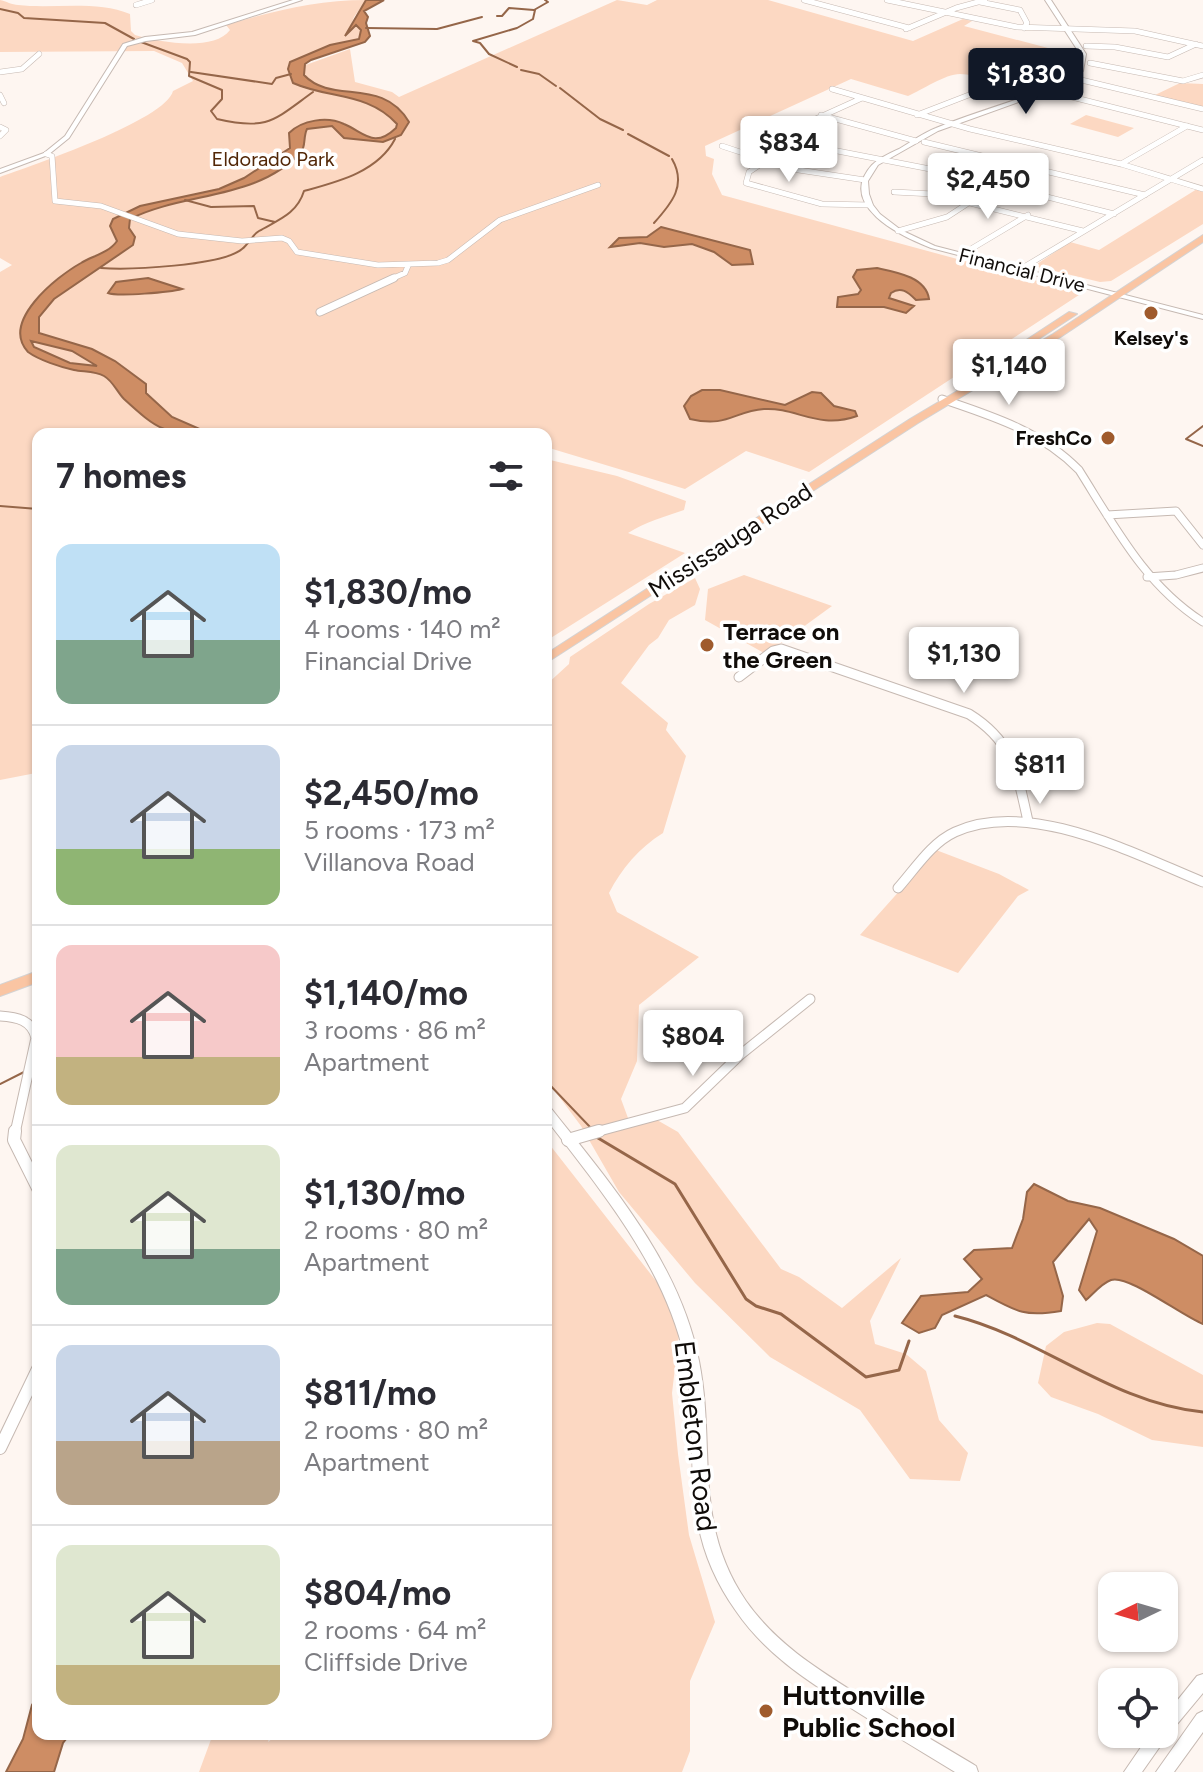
<!DOCTYPE html>
<html lang="en">
<head>
<meta charset="utf-8">
<style>
	:root { --surface:#fff; --page:#f2f2f3; --text:#2b2b33; --muted:#7c7c81; --line:#e1e1e2; --accent:#111827 }
	body { margin:0; font-family:Figtree,sans-serif; background:var(--page); color:var(--text); height:100vh; display:flex; flex-direction:column; font-size:30px; white-space:nowrap }
	* { box-sizing:border-box; margin:0 }
	p { font-size:26px; color:var(--muted) }
	.icon { flex:none; width:44px; height:44px; fill:none; stroke:currentColor; stroke-width:2; stroke-linecap:round; stroke-linejoin:round }
	.map { position:relative; flex:1; overflow:hidden }
	.details { position:absolute; left:32px; top:428px; width:520px; height:1312px; display:flex; flex-direction:column; background:var(--surface); border-radius:16px; box-shadow:0 2px 6px #0004 }
	.details>* { flex:none }
	.needle { width:52px; rotate:265deg }
	.buttons { position:absolute; left:1098px; top:1572px; display:grid; gap:16px }
	.buttons a { display:grid; place-items:center; width:80px; height:80px; border-radius:16px; background:var(--surface); box-shadow:0 2px 6px #0004; font-size:40px }
	.price { position:absolute; translate:-50% -68px; padding:0 18px; border-radius:8px; background:#fff; color:#222; font-size:26px; line-height:52px; filter:drop-shadow(0 2px 4px #0008) }
	.price::after { content:''; position:absolute; left:50%; top:48px; width:24px; height:18px; margin-left:-12px; background:inherit; clip-path:polygon(0 0,100% 0,50% 100%) }
	.price.on { background:var(--accent); color:#fff }
	ul { padding:0; list-style:none }
	li { display:flex; align-items:center; gap:24px; height:200px; padding:0 24px }
	li+li { border-top:2px solid var(--line) }
	li span { display:grid; place-items:center; flex:none; width:224px; height:160px; border-radius:16px; color:#555 }
	li>.icon { margin-inline-start:auto }
	span .icon { width:96px; height:96px; fill:#fffc; stroke-width:1 }
	li b { font-size:34px }
	h2 { display:flex; justify-content:space-between; align-items:center; height:96px; padding:0 24px; font-size:34px }
	.map>svg:first-child { display:block }
</style>
</head>
<body>
<div class="map">
<svg width="1203" height="1772" viewBox="0 0 1203 1772">
	<rect width="100%" height="100%" fill="#fef6f1"/>
	<path fill="#fcd8c2" d="M0,0c6,1 12,5 18,5 35,4 79,-5 112,9l1,17 4,4c24,7 79,17 95,-5l-4,-5c47,-14 91,-25 140,-25l-12,17 -8,20 9,-12 6,5 -1,9 -30,6 -39,17 -2,9 61,-22 5,33 37,10 7,5 218,-97 30,5 10,-5h111l145,41 50,-22 9,2 -8,5 84,22 26,13c-21,45 -78,14 -114,13 -15,0 -38,16 -52,22l-57,-17 -146,67 1,10 8,3 -2,15 10,21 360,98 -273,179 -63,-21 -61,38 -139,-42v-13h-508v342l-2,-3 -36,7v-508l12,-7 -12,-7v-81c31,-11 166,-57 173,-86l20,-10 -11,-18 -28,-12 -154,1z
		M1180,83l23,1v23l-48,-12z
		M1086,115l48,13 -16,9 -48,-13z
		M1197,189l6,2v33l-92,57 -11,1 -66,-16 36,-24 29,8z
		M546,459l71,17 69,25 -2,9c-20,7 -39,12 -56,23l57,20 -139,88z
		M744,575l88,31 -66,48 -61,-34 3,-31z
		M695,578l5,11 -5,16 -26,15 -11,18 -9,7 -28,38 47,40 -2,7 20,26 -23,77c-24,15 -41,35 -54,60l8,19 82,45 -60,48 -2,56 -16,38 7,19 29,2 21,12 103,137 18,8 43,31 59,-50 -31,63 5,23 31,10 20,17 13,49 29,33 -8,28 -50,-2 -50,-69 -90,-53 -75,-74 -76,-91 -38,-66 -35,-47v-394l23,-21 1,-7 79,-53z
		M936,850l63,24 30,16 -11,6 -60,77 -98,-38z
		M546,1140l114,146 19,48 -7,59 6,61 11,81 26,87 -25,59v70l-8,21h-483l14,-38h57l-2,8 10,-8h268z
		M1097,1323l13,1 93,51v72l-51,-7 -54,-26 -47,-17 -13,-14 8,-37 18,-14z"/>
	<path fill="#ce8d64" stroke="#956649" stroke-width="2" fill-rule="evenodd" d="M366,0h18l-20,11 4,6 -2,6 4,13 -5,6 -54,18 -6,4 -1,11c28,30 78,1 105,47l-8,13 -18,7 -39,-4 -12,-12 -25,3c-4,8 -1,17 -6,23 -43,48 -118,40 -171,67l-1,9 6,9 -2,8 -79,54 -15,18v16l53,16 23,12 31,23v9l26,24 39,17c-47,0 -52,-3 -87,-35 -7,-7 -11,-18 -20,-23 -9,-5 -21,-4 -30,-6 -14,-3 -35,-10 -46,-18 -28,-30 28,-75 53,-89 11,-7 28,-10 36,-22l-7,-15 3,-7 27,-13 79,-17 25,-11 46,-30 -1,-15c13,-13 38,-17 55,-9 21,9 30,25 52,4l1,-4c-29,-32 -68,-25 -104,-41l-5,-14 2,-7 40,-17 29,-6 2,-9 -5,-5 -11,11zM31,341l41,10 25,15 -27,-3 -36,-16z
		M661,227l89,23 3,14 -21,1 -18,-13 -22,-8 -28,3 -24,-4 -30,4 9,-9 28,-1z
		M877,268c19,4 49,9 52,31l-13,1c-8,-8 -15,-14 -25,-7l-2,5 25,8 -8,7 -22,-6h-47l1,-10 20,-3 3,-4 -8,-13 4,-7z
		M148,278l34,11c-11,3 -64,8 -74,4l8,-11z
		M702,390h18l65,15 27,-13 9,1 13,13 21,5 2,5c-39,14 -61,-9 -93,-7 -30,2 -36,19 -74,10l-6,-13 7,-10z
		M1034,1184l34,17 32,7 74,31 29,17v68c-21,-8 -75,-50 -92,-44 -9,3 -18,14 -25,20l-7,-10 18,-59 -8,-12 -36,43 10,34 -2,15c-36,6 -44,1 -75,-16l-44,20 -7,13 -16,5 -17,-10 19,-27 47,-4 14,-13 -18,-20 10,-9 38,-2 11,-29 4,-27z
		M38,1696v38h32l-7,9 -9,29h-48l17,-33 9,-34z"/>
	<g fill="none" stroke-linecap="round" stroke-linejoin="round">
		<path stroke="#956649" stroke-width="2" d="M0,9l18,4 6,5 81,5 29,16
			M497,16h5l7,-8 25,2 14,-8 -3,-2
			M366,28l71,1 45,-12
			M141,42l46,17 3,3 -1,14 33,14v9l-11,12 6,8c51,12 57,1 96,-27
			M517,67l-28,-13 -9,-11 -7,-2 44,-13 16,-9 2,-9
			M521,70l18,4 17,12
			M191,72l81,12 4,-6 15,-4
			M560,88l40,31 23,11
			M628,134l41,22
			M185,200l26,7 43,-1 4,12 17,4
			M654,223c18,-20 33,-38 18,-64
			M101,268c27,2 121,-2 141,-19 7,-5 9,-13 17,-18 19,-11 38,-17 45,-40 33,-9 74,-19 91,-52
			M1203,426l-17,13 17,7
			M0,506l38,3
			M546,1081l44,46
			M0,1084l24,-12"/>
		<path stroke="#956649" stroke-width="3" d="M598,1138l77,46 71,115 10,7 25,8 85,63 33,-7 10,-29
			M955,1316c85,21 158,88 248,96"/>
		<defs>
			<path id="minor-far3" d="M804,0l105,28
				M887,0l130,27 118,4 68,15
				M980,2l40,8 7,13 -3,5
				M136,5l16,-5
				M906,29l50,-21 29,-8
				M1086,46l29,1 53,10 28,-13
				M1090,63l93,18 20,-6
				M0,72l22,-3 17,-15
				M1073,78l130,31
				M832,89l138,40 151,35 82,25
				M1052,92l151,38
				M0,95l4,8
				M821,115l95,26
				M917,115l75,-29
				M0,127l6,3 -6,6
				M758,128l59,19 144,28 153,39
				M778,136l84,-38
				M924,142l221,53
				M722,146l70,23 73,11
				M46,154l6,2 3,45 46,5 77,28 64,7 40,-3 7,3 8,11 81,13 60,-2 10,-3 52,-40 98,-35
				M764,162l-15,10 -3,11 76,21 48,1
				M1121,164l66,-38
				M894,192l39,2 150,37
				M898,231l49,-14 23,-15
				M966,252l62,-37
				M1019,270l184,-110
				M389,280l16,-7 3,-7"/>
			<path id="minor-far2" d="M320,312l74,-34
				M942,399c50,17 99,32 137,71 36,57 66,115 124,152
				M1107,515l69,-4 27,34
				M1147,577l29,-2 27,-7"/>
			<path id="minor-far1" d="M739,677l34,-26 8,-2 188,65c45,28 48,59 59,107
				M898,888c17,-19 33,-45 57,-56 74,-34 179,22 248,50
				M0,1016c17,1 32,4 36,22l-21,95
				M592,1133l93,-25 55,-53 70,-56"/>
			<path id="minor" d="M15,1131l-1,9 24,48
				M568,1140l31,-9
				M0,1448l38,-79"/>
			<path id="tertiary" d="M293,0h9l-107,35 -49,6 -19,5 -58,92 -21,17 -48,18v-4l44,-16 21,-17 58,-92 22,-7 47,-5z
				M1045,0h6l35,54 -3,17 -23,16 -122,44 -60,34 -10,16 1,13 4,11 7,9 21,16 34,16 268,69v4l-272,-71c-31,-12 -95,-43 -59,-83 7,-7 18,-12 27,-16 12,-7 24,-16 37,-21 38,-16 78,-26 116,-42 10,-4 18,-11 26,-17l2,-15z
				M546,1106l4,1c60,76 130,156 149,254 17,86 -7,161 47,240 30,43 73,69 116,96 37,24 76,46 114,69l2,6h-23c-36,-22 -73,-44 -109,-67 -42,-26 -82,-53 -110,-94 -20,-28 -34,-60 -39,-94 -9,-52 -1,-106 -12,-158 -20,-92 -83,-167 -139,-240z
				M1203,1674v19l-35,42 -26,37h-18l26,-38h14v-17l33,-41z
				M1203,1711v21l-29,40h-18l41,-58z"/>
			<path id="primary" d="M1203,235v7l-144,96 -141,85 -372,240v-9l364,-235 143,-85z
				M1069,312l8,2 -52,34 -8,-2z
				M38,971v11l-38,14v-11z"/>
		</defs>
		<use href="#minor-far3" stroke="#c6b9b2" stroke-width="6"/>
		<use href="#minor-far2" stroke="#c6b9b2" stroke-width="9"/>
		<use href="#minor-far1" stroke="#c6b9b2" stroke-width="11"/>
		<use href="#minor" stroke="#c6b9b2" stroke-width="14"/>
		<use href="#tertiary" stroke="#c6b9b2" stroke-width="2"/>
		<use href="#primary" stroke="#d4d3d3" stroke-width="2"/>
		<use href="#minor-far3" stroke="#fff" stroke-width="5"/>
		<use href="#minor-far2" stroke="#fff" stroke-width="7"/>
		<use href="#minor-far1" stroke="#fff" stroke-width="9"/>
		<use href="#minor" stroke="#fff" stroke-width="12"/>
		<use href="#tertiary" fill="#fff" fill-rule="evenodd"/>
		<use href="#primary" fill="#fac5a3" fill-rule="evenodd"/>
	</g>
	<g fill="#9f5b2d" stroke="#fff" stroke-width="3">
		<circle cx="1151" cy="313" r="8"/>
		<circle cx="1108" cy="438" r="8"/>
		<circle cx="707" cy="645" r="8"/>
		<circle cx="766" cy="1711" r="8"/>
	</g>
	<g text-anchor="middle" dominant-baseline="central" stroke-width="7" stroke-linejoin="round" paint-order="stroke">
		<g font-size="20" fill="#522707" stroke="#fff">
			<text x="273" y="159">Eldorado Park</text>
		</g>
		<g font-size="20" fill="#100c09" stroke="#fff">
			<text transform="translate(1022 270) rotate(14)">Financial Drive</text>
		</g>
		<g font-size="20" font-weight="bold" fill="#100c09" stroke="#fff">
			<text x="1151" y="338">Kelsey's</text>
			<text x="1092" y="438" text-anchor="end">FreshCo</text>
		</g>
		<g font-size="24" fill="#100c09" stroke="#fff">
			<text transform="translate(730 540) rotate(-33)">Mississauga Road</text>
		</g>
		<g font-size="24" font-weight="bold" fill="#100c09" stroke="#fff" text-anchor="start">
			<text x="723" y="631">Terrace on<tspan x="723" dy="28">the Green</tspan></text>
		</g>
		<g font-size="28" fill="#100c09" stroke="#fff">
			<text transform="translate(696 1436) rotate(83)">Embleton Road</text>
		</g>
		<g font-size="28" font-weight="bold" fill="#100c09" stroke="#fff" text-anchor="start">
			<text x="782" y="1695">Huttonville<tspan x="782" dy="32">Public School</tspan></text>
		</g>
	</g>
</svg>
<div class="buttons">
<a><svg class="needle" viewBox="-14 -14 28 28"><path d="M0-13l5 13h-10z" fill="#e53935"/><path d="M0 13l5-13h-10z" fill="#7c7c81"/></svg></a>
<a><svg class="icon" aria-label="locate" viewBox="0 0 24 24"><circle cx="12" cy="12" r="6"/><path d="M12 2v4M12 18v4M2 12h4M18 12h4"/></svg></a>
</div>
<b class="price on" style="left:1026px;top:116px">$1,830</b>
<b class="price" style="left:789px;top:184px">$834</b>
<b class="price" style="left:988px;top:221px">$2,450</b>
<b class="price" style="left:1009px;top:407px">$1,140</b>
<b class="price" style="left:964px;top:695px">$1,130</b>
<b class="price" style="left:1040px;top:806px">$811</b>
<b class="price" style="left:693px;top:1078px">$804</b>
<section class="details">
<h2>7 homes<svg class="icon" aria-label="filters" viewBox="0 0 24 24"><path d="M4 7h16M4 17h16"/><circle cx="9" cy="7" r="2"/><circle cx="15" cy="17" r="2"/></svg></h2>
<ul>
<li><span style="background:linear-gradient(#bfe0f5 60%,#7fa58c 0)"><svg class="icon" aria-label="home" viewBox="0 0 24 24"><path d="M3 11l9-7 9 7M6 9v11h12V9"/></svg></span><div><b>$1,830/mo</b><p>4 rooms · 140 m²</p><p>Financial Drive</p></div></li>
<li><span style="background:linear-gradient(#c9d6e8 65%,#8fb573 0)"><svg class="icon" aria-label="home" viewBox="0 0 24 24"><path d="M3 11l9-7 9 7M6 9v11h12V9"/></svg></span><div><b>$2,450/mo</b><p>5 rooms · 173 m²</p><p>Villanova Road</p></div></li>
<li><span style="background:linear-gradient(#f6c9c9 70%,#c2b280 0)"><svg class="icon" aria-label="home" viewBox="0 0 24 24"><path d="M3 11l9-7 9 7M6 9v11h12V9"/></svg></span><div><b>$1,140/mo</b><p>3 rooms · 86 m²</p><p>Apartment</p></div></li>
<li><span style="background:linear-gradient(#dfe7d0 65%,#7fa58c 0)"><svg class="icon" aria-label="home" viewBox="0 0 24 24"><path d="M3 11l9-7 9 7M6 9v11h12V9"/></svg></span><div><b>$1,130/mo</b><p>2 rooms · 80 m²</p><p>Apartment</p></div></li>
<li><span style="background:linear-gradient(#c9d6e8 60%,#b9a48a 0)"><svg class="icon" aria-label="home" viewBox="0 0 24 24"><path d="M3 11l9-7 9 7M6 9v11h12V9"/></svg></span><div><b>$811/mo</b><p>2 rooms · 80 m²</p><p>Apartment</p></div></li>
<li><span style="background:linear-gradient(#dfe7d0 75%,#c2b280 0)"><svg class="icon" aria-label="home" viewBox="0 0 24 24"><path d="M3 11l9-7 9 7M6 9v11h12V9"/></svg></span><div><b>$804/mo</b><p>2 rooms · 64 m²</p><p>Cliffside Drive</p></div></li>
</ul>
</section>
</div>
</body>
</html>
